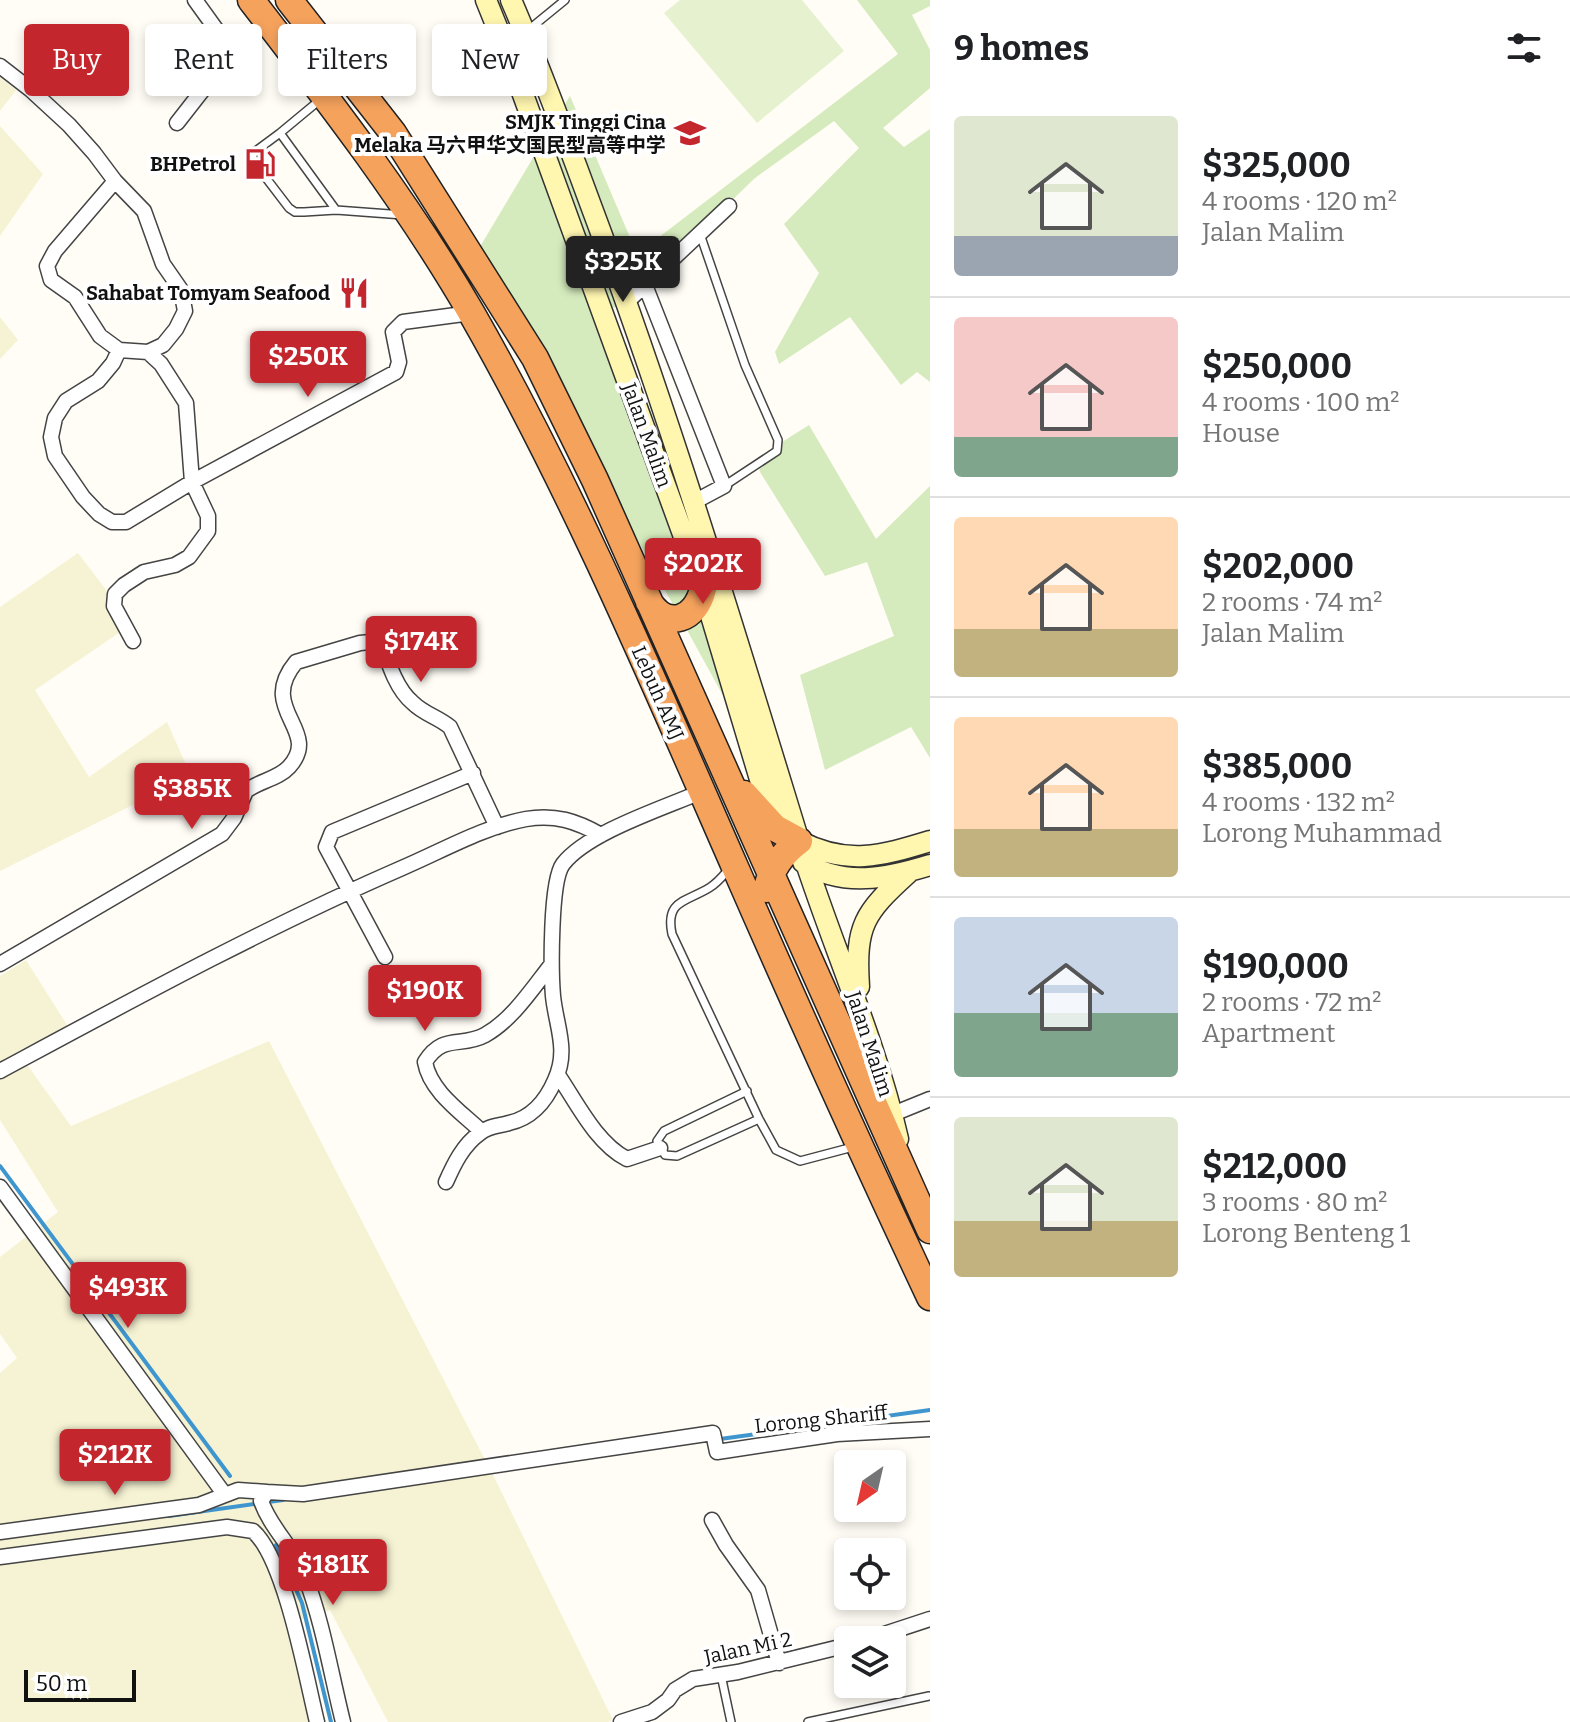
<!DOCTYPE html>
<html lang="en">
<head>
<meta charset="utf-8">
<style>
	:root { --surface:#fff; --page:#f2f2f2; --text:#202124; --muted:#757577; --line:#e0e0e0; --accent:#c4262e }
	body { margin:0; font-family:Bitter,"Noto Sans SC",serif; background:var(--page); color:var(--text); height:100vh; display:flex; flex-direction:column; font-size:30px; white-space:nowrap }
	* { box-sizing:border-box; margin:0 }
	p { font-size:26px; color:var(--muted) }
	.icon { flex:none; width:44px; height:44px; fill:none; stroke:currentColor; stroke-width:2; stroke-linecap:round; stroke-linejoin:round }
	.map { position:relative; flex:1; overflow:hidden }
	.details { display:flex; flex-direction:column; background:var(--surface); width:640px }
	.details>* { flex:none }
	.banner { position:absolute; left:24px; top:24px; width:760px; height:72px; display:flex; gap:16px }
	.needle { width:52px; rotate:214deg }
	.buttons { position:absolute; left:834px; top:1450px; display:grid; gap:16px }
	.buttons a { display:grid; place-items:center; width:72px; height:72px; border-radius:8px; background:var(--surface); box-shadow:0 4px 12px #0003; font-size:40px }
	.scale { position:absolute; left:24px; bottom:20px; width:112px; box-sizing:border-box; padding-left:8px; border:4px solid #111; border-top:0; font-size:22px; line-height:28px; white-space:nowrap; color:#111; -webkit-text-stroke:6px #fff; paint-order:stroke }
	.price { position:absolute; translate:-50% -68px; padding:0 18px; border-radius:8px; background:var(--accent); color:#fff; font-size:26px; line-height:52px; filter:drop-shadow(0 2px 4px #0008) }
	.price::after { content:''; position:absolute; left:50%; top:48px; width:24px; height:18px; margin-left:-12px; background:inherit; clip-path:polygon(0 0,100% 0,50% 100%) }
	.price.on { background:#222; color:#fff }
	ul { padding:0; list-style:none }
	li { display:flex; align-items:center; gap:24px; height:200px; padding:0 24px }
	li+li { border-top:2px solid var(--line) }
	li span { display:grid; place-items:center; flex:none; width:224px; height:160px; border-radius:8px; color:#555 }
	li>.icon { margin-inline-start:auto }
	span .icon { width:96px; height:96px; fill:#fffc; stroke-width:1 }
	li b { font-size:34px }
	h2 { display:flex; justify-content:space-between; align-items:center; height:96px; padding:0 24px; font-size:34px }
	.tag { padding:0 28px; border-radius:8px; background:var(--surface); box-shadow:0 4px 12px #0003; font-size:28px; line-height:72px }
	.tag.on { background:var(--accent); color:#fff }
	main { display:flex; flex:1; min-height:0 }
	.map>svg:first-child { display:block }
</style>
</head>
<body>
<main>
<div class="map">
<svg width="930" height="1722" viewBox="0 0 930 1722">
	<rect width="100%" height="100%" fill="#fffdf5"/>
	<path fill="#f6f3d4" d="M0,77l16,13 -16,21z
		M0,126l43,48 -43,62z
		M0,317l18,23 -18,19z
		M78,553l54,71 -97,66 54,87 78,-55 24,54 -191,95v-264z
		M26,960l43,68 -51,24 53,74 198,-85 228,442 116,237 -5,2h-220l-58,-112 -32,10 23,102h-321v-349l17,-15 -17,-24v-77l58,-45 -58,-92v-144z"/>
	<path fill="#d5ebbd" d="M857,0h73v6l-18,9 18,35v38l-47,40 21,19 26,-18v253l-13,-10 -16,13 -51,-68 -71,47 -4,-12 44,-79 -35,-49 75,-76 -25,-27 -79,57 -128,124 -25,10 146,429 -270,-491 92,-154 67,158 261,-200z
		M809,425l67,114 54,-53v272l-19,-31 -86,43 -25,-95 94,-39 -27,-74 -42,14 -65,-104 -3,-14z"/>
	<path fill="#e6f2cf" d="M680,0h122l42,51 -87,72 -93,-110z"/>
	<g fill="none" stroke-linecap="round" stroke-linejoin="round">
		<path stroke="#3f96cf" stroke-width="4" d="M0,1166l230,310
			M720,1439l210,-29
			M169,1516l114,-16
			M276,1545l26,58 29,119"/>
		<defs>
			<path id="lane" d="M527,31l38,-31
				M321,99l-41,34 56,77 67,5
				M280,133l-27,20v8l36,47 6,4h9l32,-2
				M700,234l45,131 33,75 -1,11 -53,35
				M728,870c-5,6 -12,14 -19,18 -23,14 -44,12 -37,46l87,185 17,31 24,11 53,-14
				M747,1091l-83,40 -7,10 8,14 12,1 82,-37
				M721,1675l10,47
				M808,1722l121,-26"/>
			<path id="street" d="M0,66l31,24 38,35 25,28 21,28 29,30 19,53 18,26 4,21 -9,18 -13,16 -15,7
				M177,123l50,-64 -1,-16 -31,-43
				M115,181l-60,70 -8,15 4,14 24,17 25,39 19,14 29,2 13,12 25,39 6,79 16,34v15l-19,26 -14,8 -31,7 -20,13 -9,9 -1,12 19,35
				M645,285l79,201 -30,16
				M627,302l102,-96
				M119,350l-6,13 -15,18 -32,20 -11,17 -4,19 4,19 28,41 16,17 13,8h14l66,-40 204,-110 3,-10 -6,-30 10,-10 68,-9
				M385,957l-59,-110 6,-15 141,-59
				M0,964l222,-130 12,-16 12,-27c13,-10 32,-12 43,-24 34,-37 -33,-57 7,-105l64,-19 21,-2c7,21 15,48 32,62 11,11 25,14 37,24l47,100
				M0,1071c132,-71 264,-143 402,-203 40,-17 81,-41 124,-49 29,-5 50,2 75,16
				M558,1075c19,28 38,68 69,84l33,-11
				M893,1114l37,-15
				M481,1131c-20,-19 -51,-40 -56,-69 18,-29 36,-14 60,-27 27,-15 47,-46 66,-70
				M446,1182c8,-18 17,-37 34,-49 8,-7 19,-7 29,-10 23,-5 37,-22 46,-43 14,-30 1,-54 -2,-84 -2,-24 -3,-115 10,-132 25,-32 101,-56 140,-73
				M0,1187l225,308
				M712,1520l14,25 32,45 21,73
				M0,1532l199,-27 39,-15 29,2
				M0,1557l227,-30 26,4c32,28 53,146 64,191
				M866,1640l64,-21
				M343,1722c-12,-48 -20,-99 -38,-146 -11,-28 -34,-47 -44,-75l6,-9 36,2 410,-61 4,19 120,-18 93,-5
				M621,1722l31,-10 16,-12 7,-10 18,-11 45,-7 110,-27"/>
			<path id="secondary" d="M486,0l27,67 190,522 71,237
				M511,0c29,67 54,135 79,203 78,208 142,420 207,632 31,102 77,199 101,304
				M799,841c48,25 82,15 131,0
				M803,862c40,26 85,16 127,3
				M859,987c-4,-62 5,-74 49,-114"/>
			<path id="highway" d="M251,0c78,101 157,203 221,314 101,177 181,366 263,553 63,144 128,288 195,430
				M289,0l104,133 142,225 60,122 335,750
				M649,602c19,29 47,17 54,-13
				M744,794l31,34 24,13c-17,13 -28,27 -32,48"/>
		</defs>
		<use href="#lane" stroke="#444" stroke-width="10"/>
		<use href="#street" stroke="#444" stroke-width="17"/>
		<use href="#secondary" stroke="#333" stroke-width="23"/>
		<use href="#highway" stroke="#222" stroke-width="29"/>
		<use href="#lane" stroke="#fff" stroke-width="7"/>
		<use href="#street" stroke="#fff" stroke-width="14"/>
		<use href="#secondary" stroke="#fff6b0" stroke-width="20"/>
		<use href="#highway" stroke="#f5a25d" stroke-width="26"/>
	</g>
	<defs>
		<symbol id="school-bare" viewBox="-9 -9 18 18"><path d="M0-5L7-2L0 1L-7-2ZM-4 1L0 2.5L4 1V4Q0 6-4 4Z" fill="#c4262e" stroke="#fff" stroke-width="2.5" paint-order="stroke"/></symbol>
		<symbol id="fuel-bare" viewBox="-9 -9 18 18"><path d="M-5.5-6h7V0h2V4h1.3V-2.5L3-4.5l.8-.8L6-3V5H2.5V1h-1V6h-7ZM-4.2-4.7v3.2H.2V-4.7Z" fill="#c4262e" stroke="#fff" stroke-width="2.5" paint-order="stroke"/></symbol>
		<symbol id="restaurant-bare" viewBox="-9 -9 18 18"><path d="M-5-6h1v4h1v-4h1v4h1v-4h1v5L-1.5 .5V6h-2V.5L-5-1ZM5-6V6H3V1.5H1.5Q1.5-4 5-6Z" fill="#c4262e" stroke="#fff" stroke-width="2.5" paint-order="stroke"/></symbol>
	</defs>
	<g fill-rule="evenodd">
		<use href="#school-bare" x="668" y="111" width="44" height="44"/>
		<use href="#fuel-bare" x="238" y="142" width="44" height="44"/>
		<use href="#restaurant-bare" x="332" y="271" width="44" height="44"/>
	</g>
	<g text-anchor="middle" dominant-baseline="central" stroke-width="8" stroke-linejoin="round" paint-order="stroke">
		<g font-size="20" font-weight="bold" fill="#111" stroke="#fff" text-anchor="end">
			<text x="666" y="122">SMJK Tinggi Cina<tspan x="666" dy="23">Melaka 马六甲华文国民型高等中学</tspan></text>
			<text x="236" y="164">BHPetrol</text>
			<text x="330" y="293">Sahabat Tomyam Seafood</text>
		</g>
		<g font-size="20" fill="#111" stroke="#fff">
			<text transform="translate(647 435) rotate(70)">Jalan Malim</text>
			<text transform="translate(658 693) rotate(66)">Lebuh AMJ</text>
			<text transform="translate(870 1044) rotate(72)">Jalan Malim</text>
			<text transform="translate(821 1419) rotate(-6)">Lorong Shariff</text>
			<text transform="translate(748 1648) rotate(-12)">Jalan Mi 2</text>
		</g>
	</g>
</svg>
<div class="buttons">
<a><svg class="needle" viewBox="-14 -14 28 28"><path d="M0-13l5 13h-10z" fill="#e53935"/><path d="M0 13l5-13h-10z" fill="#757577"/></svg></a>
<a><svg class="icon" aria-label="locate" viewBox="0 0 24 24"><circle cx="12" cy="12" r="6"/><path d="M12 2v4M12 18v4M2 12h4M18 12h4"/></svg></a>
<a><svg class="icon" aria-label="layers" viewBox="0 0 24 24"><path d="M12 4l9 5-9 5-9-5zM3 14l9 5 9-5"/></svg></a>
</div>
<div class="scale">50 m</div>
<b class="price on" style="left:623px;top:304px">$325K</b>
<b class="price" style="left:308px;top:399px">$250K</b>
<b class="price" style="left:703px;top:606px">$202K</b>
<b class="price" style="left:421px;top:684px">$174K</b>
<b class="price" style="left:192px;top:831px">$385K</b>
<b class="price" style="left:425px;top:1033px">$190K</b>
<b class="price" style="left:128px;top:1330px">$493K</b>
<b class="price" style="left:115px;top:1497px">$212K</b>
<b class="price" style="left:333px;top:1607px">$181K</b>
<div class="banner">
<a class="tag on">Buy</a>
<a class="tag">Rent</a>
<a class="tag">Filters</a>
<a class="tag">New</a>
</div>
</div>
<section class="details">
<h2>9 homes<svg class="icon" aria-label="filters" viewBox="0 0 24 24"><path d="M4 7h16M4 17h16"/><circle cx="9" cy="7" r="2"/><circle cx="15" cy="17" r="2"/></svg></h2>
<ul>
<li><span style="background:linear-gradient(#dfe7d0 75%,#9aa5b1 0)"><svg class="icon" aria-label="home" viewBox="0 0 24 24"><path d="M3 11l9-7 9 7M6 9v11h12V9"/></svg></span><div><b>$325,000</b><p>4 rooms · 120 m²</p><p>Jalan Malim</p></div></li>
<li><span style="background:linear-gradient(#f6c9c9 75%,#7fa58c 0)"><svg class="icon" aria-label="home" viewBox="0 0 24 24"><path d="M3 11l9-7 9 7M6 9v11h12V9"/></svg></span><div><b>$250,000</b><p>4 rooms · 100 m²</p><p>House</p></div></li>
<li><span style="background:linear-gradient(#ffd9b3 70%,#c2b280 0)"><svg class="icon" aria-label="home" viewBox="0 0 24 24"><path d="M3 11l9-7 9 7M6 9v11h12V9"/></svg></span><div><b>$202,000</b><p>2 rooms · 74 m²</p><p>Jalan Malim</p></div></li>
<li><span style="background:linear-gradient(#ffd9b3 70%,#c2b280 0)"><svg class="icon" aria-label="home" viewBox="0 0 24 24"><path d="M3 11l9-7 9 7M6 9v11h12V9"/></svg></span><div><b>$385,000</b><p>4 rooms · 132 m²</p><p>Lorong Muhammad</p></div></li>
<li><span style="background:linear-gradient(#c9d6e8 60%,#7fa58c 0)"><svg class="icon" aria-label="home" viewBox="0 0 24 24"><path d="M3 11l9-7 9 7M6 9v11h12V9"/></svg></span><div><b>$190,000</b><p>2 rooms · 72 m²</p><p>Apartment</p></div></li>
<li><span style="background:linear-gradient(#dfe7d0 65%,#c2b280 0)"><svg class="icon" aria-label="home" viewBox="0 0 24 24"><path d="M3 11l9-7 9 7M6 9v11h12V9"/></svg></span><div><b>$212,000</b><p>3 rooms · 80 m²</p><p>Lorong Benteng 1</p></div></li>
</ul>
</section>
</main>
</body>
</html>
